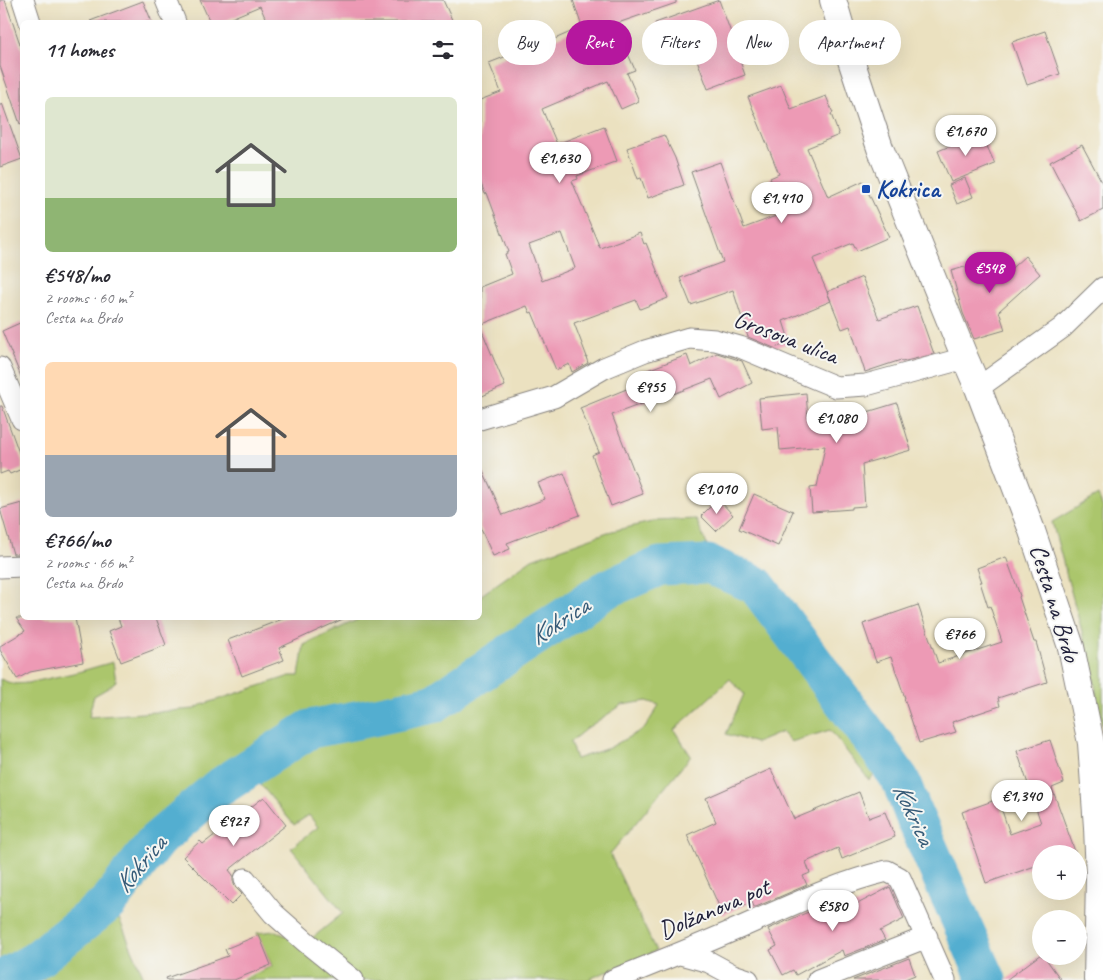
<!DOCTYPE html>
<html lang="en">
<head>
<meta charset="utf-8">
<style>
	:root { --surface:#fff; --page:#f2f2f3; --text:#2b2b33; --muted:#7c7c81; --accent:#b5179e }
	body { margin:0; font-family:Caveat,sans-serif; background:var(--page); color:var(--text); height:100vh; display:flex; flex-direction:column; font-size:19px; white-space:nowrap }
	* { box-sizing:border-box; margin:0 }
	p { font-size:16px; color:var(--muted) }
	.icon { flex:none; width:28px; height:28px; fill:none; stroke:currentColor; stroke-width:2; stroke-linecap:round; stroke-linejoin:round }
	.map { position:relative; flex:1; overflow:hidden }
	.panel { position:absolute; left:20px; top:20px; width:462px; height:600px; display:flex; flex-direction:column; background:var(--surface); border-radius:8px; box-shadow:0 5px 20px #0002 }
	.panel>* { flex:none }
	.banner { position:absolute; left:498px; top:20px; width:475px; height:45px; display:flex; gap:10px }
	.buttons { position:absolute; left:1032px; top:845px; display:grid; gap:10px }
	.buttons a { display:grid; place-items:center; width:55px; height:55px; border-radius:50%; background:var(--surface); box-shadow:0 5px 20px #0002; font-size:25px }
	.price { position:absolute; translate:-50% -42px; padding:0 11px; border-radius:18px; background:#fff; color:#222; font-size:16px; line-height:32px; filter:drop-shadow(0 1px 2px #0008) }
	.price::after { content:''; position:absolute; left:50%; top:30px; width:15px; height:11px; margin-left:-8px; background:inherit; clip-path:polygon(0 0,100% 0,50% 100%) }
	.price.current { background:var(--accent); color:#fff }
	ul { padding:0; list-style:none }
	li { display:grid; align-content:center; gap:10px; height:265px; padding:0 25px }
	li span { display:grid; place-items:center; height:155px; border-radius:8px; color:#555 }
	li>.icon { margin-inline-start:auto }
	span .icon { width:90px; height:90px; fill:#fffc; stroke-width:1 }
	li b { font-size:21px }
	h2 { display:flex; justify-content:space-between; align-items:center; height:60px; padding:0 25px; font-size:21px }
	.chip { padding:0 18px; border-radius:22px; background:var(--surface); box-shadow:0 5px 20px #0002; font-size:18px; line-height:45px }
	.chip.current { background:var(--accent); color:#fff }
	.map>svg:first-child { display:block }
</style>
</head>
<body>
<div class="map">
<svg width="1103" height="980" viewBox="0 0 1103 980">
	<rect width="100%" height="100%" fill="#f6f6f2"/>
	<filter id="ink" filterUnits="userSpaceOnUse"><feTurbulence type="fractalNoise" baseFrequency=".02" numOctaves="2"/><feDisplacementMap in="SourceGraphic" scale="10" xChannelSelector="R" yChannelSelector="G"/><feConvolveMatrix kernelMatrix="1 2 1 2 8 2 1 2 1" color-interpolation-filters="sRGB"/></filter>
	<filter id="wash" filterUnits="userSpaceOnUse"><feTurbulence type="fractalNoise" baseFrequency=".0096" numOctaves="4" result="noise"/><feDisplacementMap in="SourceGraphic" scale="20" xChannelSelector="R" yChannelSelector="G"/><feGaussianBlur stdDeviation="1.12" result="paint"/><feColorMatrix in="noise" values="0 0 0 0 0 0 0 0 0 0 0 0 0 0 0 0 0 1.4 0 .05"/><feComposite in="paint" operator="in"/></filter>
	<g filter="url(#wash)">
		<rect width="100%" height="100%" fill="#ebe1c0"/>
		<path fill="#abc66c" stroke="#667454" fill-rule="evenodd" d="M1098,495l5,13v225l-11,-65 -40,-146z
			M696,519l14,33 -26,2 -48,13 -36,18 -39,29 -60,35 -73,48 -25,10 -46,3 -46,8 -48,26 -97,73 -21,24 -24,31 -31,38 -62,40 -17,9 -11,11v-291l13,5 15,-1 50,-11 35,-10 3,19 -8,7 -14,8 -3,11 -2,10 106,-8 6,-4 89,-29h9l5,-31 57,-27h119v-22l52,-37 76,-27 48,-11z
			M690,571l34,12 23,12 22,23 18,27 42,54 26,41 19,35 -5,5 -39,-50 -39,12 -9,-10 -26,11 -30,-9 18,-40 -14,-15 -56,51 17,26 -81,98 46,97 -69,29h-225l-51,-41 32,-26 -52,-65 27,-21 -9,-12 -15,10 -38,-46 75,-45 76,-15 25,-9 26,-13 55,-35 75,-52 26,-14 48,-21zM647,701l12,4 -14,23 -36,20 -33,11 -6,-17 17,-14 35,-23z
			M115,909l30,71h-122l18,-8 40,-30 21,-18z
			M274,931l18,7 53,42h-103l30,-14 -15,-33z"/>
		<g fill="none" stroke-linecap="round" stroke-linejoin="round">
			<path stroke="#52aed0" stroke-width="39" d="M2,980l33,-19 73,-58 49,-63 60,-51 93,-60 62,-12 61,-13 174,-115 53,-23 48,-2 48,21 114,152 30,42 13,34 74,167"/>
		</g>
		<g id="blocks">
			<path fill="#ed9ab5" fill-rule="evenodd" d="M0,0h5l17,50v73l-2,1 -20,-58z
				M200,0h243l10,22h-186l-7,-16 -38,16h-12z
				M573,0h103v3l-61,21 20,46 -8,3 12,28 -18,8 -13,-28 -66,28 15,35 47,-18 13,35 -40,15 1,3 -6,2 28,67 40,-15 4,11 2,-1 22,55 -28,11 -4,-9 -62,23 13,34h-1l2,6 -16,9 -3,-8 -13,6 -24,-58 -2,1 -3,-7 -47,19v-38l32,-13 -7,-20 4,-2 -22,-59 -2,1 -5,-13v-81l21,-8 -12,-29 51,-20 1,2 41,-18zM562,233l13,35 -33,13 -13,-36z
				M719,0l22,60 -1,1 5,14 -37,14 -17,-45 -27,8 -9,-29z
				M143,1l9,21h-61l-1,-1z
				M1045,31l15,43 -33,11 -15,-43z
				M781,85l10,24 35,-13 7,17 -2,1 8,21 -32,13 21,49 35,-16 26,56 -32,14 -4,-8 -40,16 18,42 -48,20 7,22 -16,5 -26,-11 -15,-47 -42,15 -11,-27 43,-16 -32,-90 29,-10 24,66 40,-15 -14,-35 9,-4 -31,-77z
				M2,103l20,56 -22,8v-63z
				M981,133l14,31 -44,18 -13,-31 12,-5 -1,-2 19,-9 1,2z
				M664,135l11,23 9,27 -36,13 -7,-20 -3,1 -11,-31z
				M1082,145l21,39v26l-22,11 -31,-59z
				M965,178l8,19 -16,7 -8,-19z
				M1025,256l15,18 -41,37 6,19 -31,9 -11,-26 -12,-42 34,-10 7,25z
				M862,277l17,42 38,-13 17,48 -32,8 -1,-2 -36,12 -15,-46 -8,3 -15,-37z
				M22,322v57l-20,-48z
				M480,326l25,60 -25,11z
				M717,353l25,8 10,22 -31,16 -9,-20 -59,23 -1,-2 -40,15 31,79 -32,12 -19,-51 7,-3 -19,-44 49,-20 -2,-6 15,-7v-3l45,-17 4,11z
				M806,393l2,25 43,-12 3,10 43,-13 14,47 -49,14 3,42 -13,1v2l-40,3 -2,-24 7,-1 8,-41 -45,4 -2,-23 -16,2 -3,-31z
				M0,406h2l20,55v8l-12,5 -2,-3 -8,3z
				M480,464l23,51 42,-16 -7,-16 26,-10 16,42 -73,28 3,6 -17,7 -13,-29z
				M754,494l39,17 -15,35 -39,-17z
				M718,499l15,16 -17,16 -15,-15z
				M22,503v51h-9l-13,-45z
				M1006,557l10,27 4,12 -1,1 15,45h2l11,40 -49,16 2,8 -48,16 4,10 -37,11 -15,-45h1l-14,-41 -15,5 -13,-38 55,-19 20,58 64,-21 -12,-36 -2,1 -8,-25h2l-5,-14z
				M16,618h59l8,44 -53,10 -13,7 -17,-29v-4l25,-15z
				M118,618h38l10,27 -45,17 -12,-31 12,-5z
				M285,618h60l-66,30 5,12 -42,16 -14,-36z
				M1050,740l14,43 -12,5 24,66h-35v10l-55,19 -24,-71 36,-13 12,35 31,-11 -24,-72z
				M771,769l23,50 65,-27 10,26 16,-6 10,25 -53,22 -4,-11 -32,14 4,11 -7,3 4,9 -51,22h-2l-2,-5 -29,13 -36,-80 29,-13 -10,-24z
				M264,797l22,28 -57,45 4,5v6l2,6 7,7 -11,11 -48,-48 17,-16 3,3z
				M890,887l14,32 -24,12 5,9 -41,16 -2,-6 -46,25 -3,-5 -10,5 -13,-25 7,-4 -9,-17 64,-27 6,12z
				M259,935l12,30 -37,15h-67l-1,-2 62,-22 -3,-7z
				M1041,954v2h3l17,24h-55z
				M909,958l6,17 -10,4 1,1h-53z"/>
		</g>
	</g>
	<g filter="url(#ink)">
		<use href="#blocks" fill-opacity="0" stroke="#86827e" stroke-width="1"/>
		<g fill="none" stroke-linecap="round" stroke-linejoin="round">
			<defs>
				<path id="minor" d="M23,0l7,22
					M166,0l9,22
					M0,368l22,51
					M978,388l84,-60 41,-40
					M480,419l74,-22 50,-29 41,-17 44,-13 26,2 25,7 96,40 30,-2 99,-27
					M0,567l22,-1
					M245,879l28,34 33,29 47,38
					M680,954l29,8 24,13 15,5
					M613,980c48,-19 95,-38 142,-59 43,-19 86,-39 132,-50l13,7 45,102
					M818,980l109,-43"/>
				<path id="tertiary" d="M833,0l15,51 32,97 85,210 13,30 53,140 40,119 20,96 6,84 2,50 -2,103"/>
			</defs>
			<use href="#minor" stroke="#86827e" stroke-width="23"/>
			<use href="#tertiary" stroke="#86827e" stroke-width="28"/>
			<use href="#minor" stroke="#fff" stroke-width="21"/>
			<use href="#tertiary" stroke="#fff" stroke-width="26"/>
		</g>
	</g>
	<rect fill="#1a4fb4" stroke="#f6f6f2" stroke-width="2" x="861" y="184" width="10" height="10" rx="2.5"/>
	<g text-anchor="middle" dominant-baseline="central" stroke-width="4" stroke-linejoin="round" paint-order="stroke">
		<g font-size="25" font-weight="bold" fill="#164399" stroke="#f6f6f2" text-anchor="start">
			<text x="876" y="189">Kokrica</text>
		</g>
		<g font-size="25" fill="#22223b" stroke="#f6f6f2">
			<text transform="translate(786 337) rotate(21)">Grosova ulica</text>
			<text transform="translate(1055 603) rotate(73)">Cesta na Brdo</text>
			<text transform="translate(714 909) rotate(-23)">Dolžanova pot</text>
		</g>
		<g font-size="26" font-style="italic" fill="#355a77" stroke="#f6f6f2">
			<text transform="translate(559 621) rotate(-33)">Kokrica</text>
			<text transform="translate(914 814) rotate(65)">Kokrica</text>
			<text transform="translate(140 864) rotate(-50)">Kokrica</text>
		</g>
	</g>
</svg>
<div class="buttons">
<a>+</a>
<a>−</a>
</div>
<b class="price" style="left:966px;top:157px">€1,670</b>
<b class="price" style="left:560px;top:184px">€1,630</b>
<b class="price" style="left:782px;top:224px">€1,410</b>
<b class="price current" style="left:990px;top:294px">€548</b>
<b class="price" style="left:651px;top:413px">€955</b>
<b class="price" style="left:837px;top:444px">€1,080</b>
<b class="price" style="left:717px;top:515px">€1,010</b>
<b class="price" style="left:960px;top:660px">€766</b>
<b class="price" style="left:1022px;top:822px">€1,340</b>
<b class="price" style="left:234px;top:847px">€927</b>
<b class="price" style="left:833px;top:932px">€580</b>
<div class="banner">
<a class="chip">Buy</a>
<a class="chip current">Rent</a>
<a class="chip">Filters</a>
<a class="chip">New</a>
<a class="chip">Apartment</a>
</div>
<section class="panel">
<h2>11 homes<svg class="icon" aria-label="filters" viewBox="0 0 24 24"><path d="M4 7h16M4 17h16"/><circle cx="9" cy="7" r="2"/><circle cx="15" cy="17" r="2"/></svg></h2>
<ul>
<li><span style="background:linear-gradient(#dfe7d0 65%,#8fb573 0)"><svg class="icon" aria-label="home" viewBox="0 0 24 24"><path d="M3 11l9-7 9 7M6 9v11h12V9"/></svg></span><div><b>€548/mo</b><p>2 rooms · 60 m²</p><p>Cesta na Brdo</p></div></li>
<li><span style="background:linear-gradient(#ffd9b3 60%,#9aa5b1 0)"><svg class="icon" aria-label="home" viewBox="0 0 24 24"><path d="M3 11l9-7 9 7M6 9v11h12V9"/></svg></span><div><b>€766/mo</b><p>2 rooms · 66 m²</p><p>Cesta na Brdo</p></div></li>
</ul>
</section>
</div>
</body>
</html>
